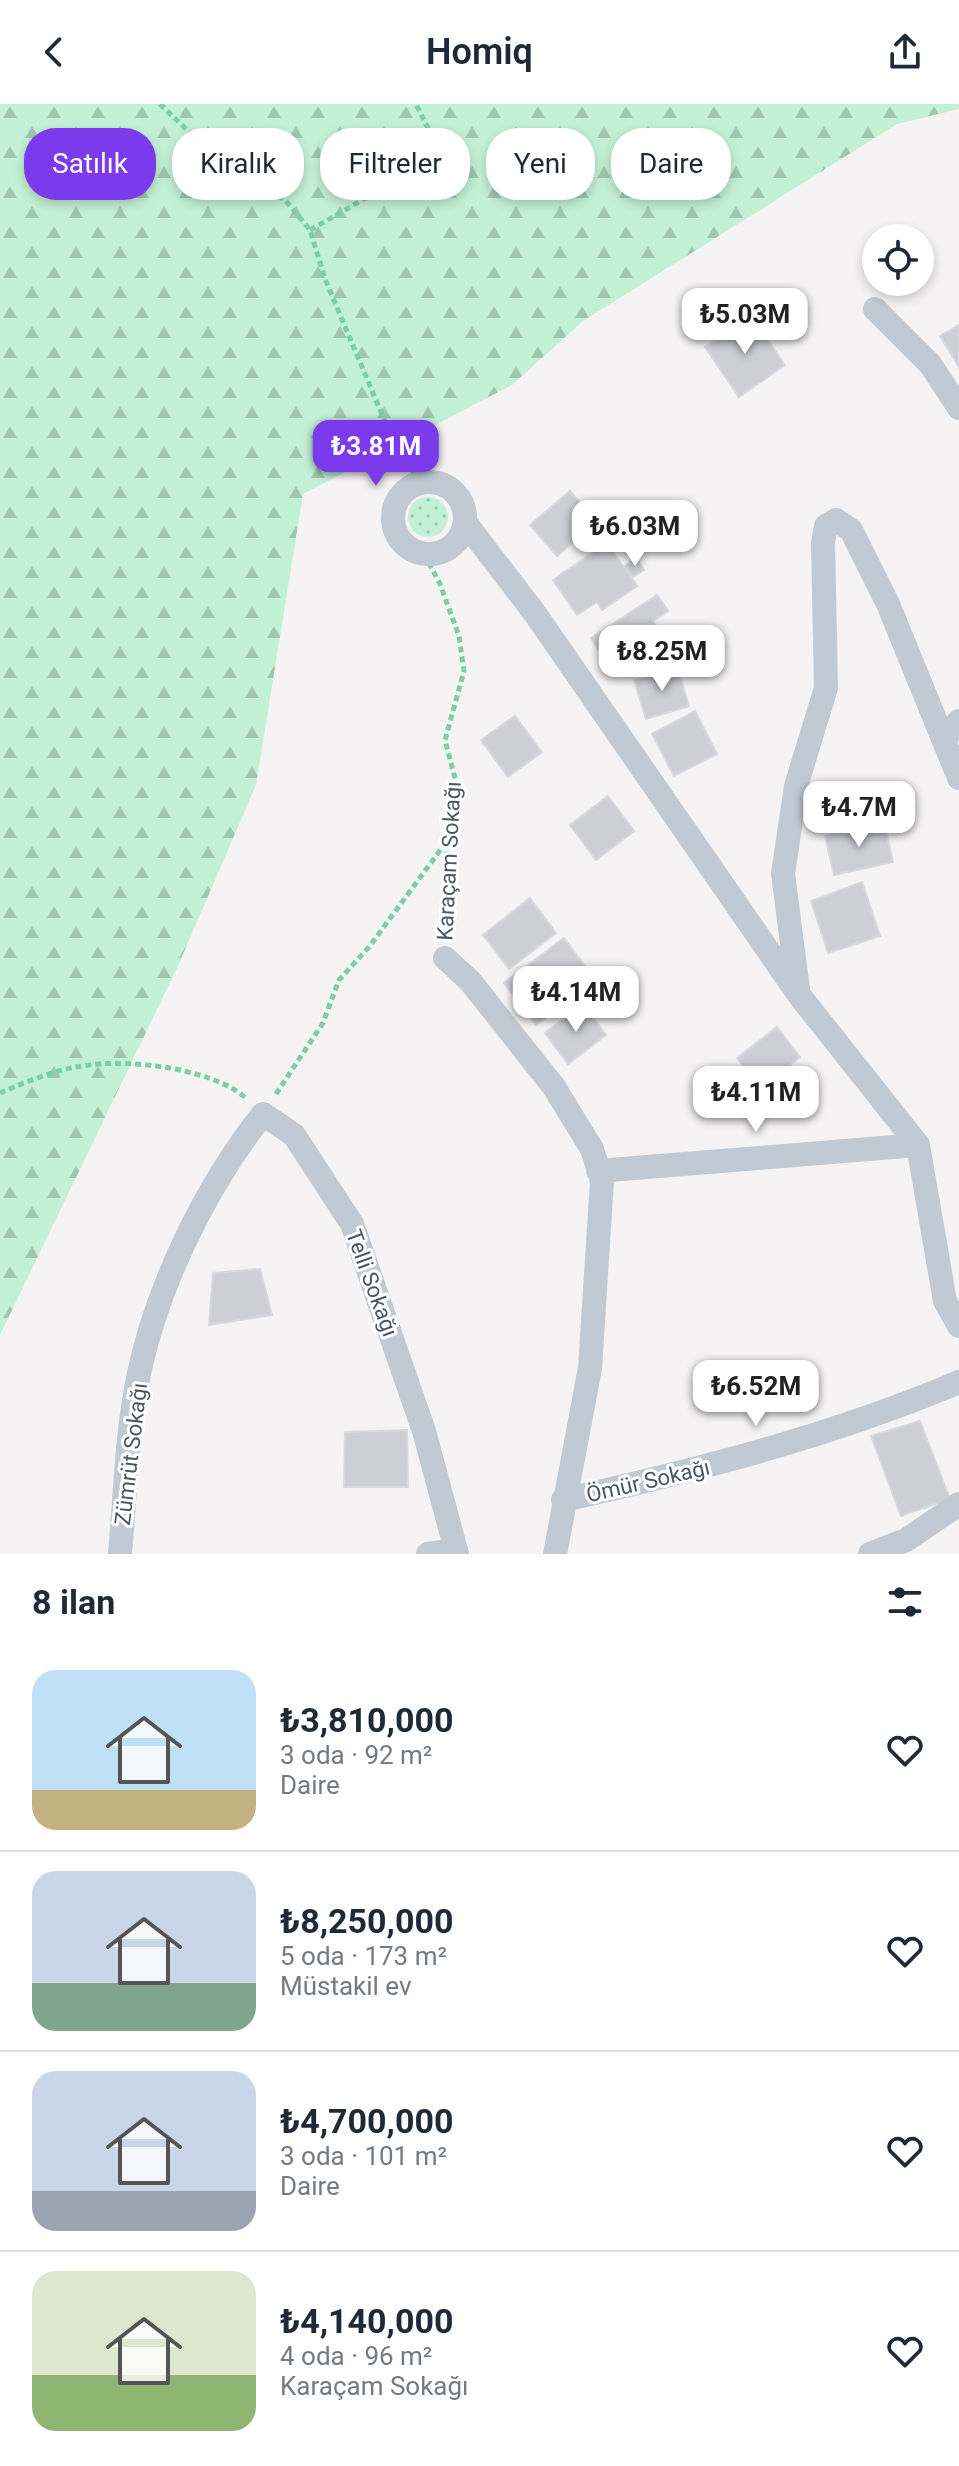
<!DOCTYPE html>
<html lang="tr">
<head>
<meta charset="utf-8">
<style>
	:root { --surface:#fff; --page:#f6f6f7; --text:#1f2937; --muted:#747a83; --line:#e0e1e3; --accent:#7c3aed }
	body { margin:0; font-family:Roboto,sans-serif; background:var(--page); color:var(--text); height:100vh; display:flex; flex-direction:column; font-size:30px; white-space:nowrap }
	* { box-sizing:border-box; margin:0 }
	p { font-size:26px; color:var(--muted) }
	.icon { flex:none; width:44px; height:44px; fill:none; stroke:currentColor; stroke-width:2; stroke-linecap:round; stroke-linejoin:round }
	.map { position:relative; height:1450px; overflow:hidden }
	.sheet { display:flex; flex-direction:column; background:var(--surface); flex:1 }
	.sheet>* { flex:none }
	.guide { position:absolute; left:24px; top:24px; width:912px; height:72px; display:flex; gap:16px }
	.buttons { position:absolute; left:862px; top:120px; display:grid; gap:16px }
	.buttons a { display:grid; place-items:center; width:72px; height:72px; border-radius:50%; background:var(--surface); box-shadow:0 4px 12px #0003; font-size:40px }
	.price { position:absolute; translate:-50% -68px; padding:0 18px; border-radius:16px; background:#fff; color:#222; font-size:26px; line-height:52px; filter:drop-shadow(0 2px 4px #0008) }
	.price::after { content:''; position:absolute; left:50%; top:48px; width:24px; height:18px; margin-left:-12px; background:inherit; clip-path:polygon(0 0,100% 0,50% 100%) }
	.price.on { background:var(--accent); color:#fff }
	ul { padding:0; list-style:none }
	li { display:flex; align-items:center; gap:24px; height:200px; padding:0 32px }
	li+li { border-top:2px solid var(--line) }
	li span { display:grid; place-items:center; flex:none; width:224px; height:160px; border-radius:24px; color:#555 }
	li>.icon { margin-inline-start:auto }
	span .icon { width:96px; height:96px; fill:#fffc; stroke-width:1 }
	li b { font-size:34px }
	h2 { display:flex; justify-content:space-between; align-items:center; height:96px; padding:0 32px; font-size:34px }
	.pill { padding:0 28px; border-radius:32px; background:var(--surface); box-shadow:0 4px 12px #0003; font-size:28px; line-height:72px }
	.pill.on { background:var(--accent); color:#fff }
	header { display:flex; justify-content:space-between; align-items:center; height:104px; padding:0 32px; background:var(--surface); font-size:36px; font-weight:600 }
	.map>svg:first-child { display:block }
</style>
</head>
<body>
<header><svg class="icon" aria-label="back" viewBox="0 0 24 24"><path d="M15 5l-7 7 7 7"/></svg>Homiq<svg class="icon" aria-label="share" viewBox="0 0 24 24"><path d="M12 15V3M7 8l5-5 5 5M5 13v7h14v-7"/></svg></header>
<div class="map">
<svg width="959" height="1450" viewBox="0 0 959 1450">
	<defs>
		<pattern id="grass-dots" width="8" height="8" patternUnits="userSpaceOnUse" patternTransform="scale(2)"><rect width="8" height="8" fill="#c3f1d5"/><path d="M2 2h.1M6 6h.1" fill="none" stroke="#a0c6b0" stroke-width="1.8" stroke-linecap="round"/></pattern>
		<pattern id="forest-firs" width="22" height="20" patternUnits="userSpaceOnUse" patternTransform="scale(2)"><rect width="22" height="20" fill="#c3f1d5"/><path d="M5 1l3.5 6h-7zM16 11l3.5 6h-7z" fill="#a0c6b0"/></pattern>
	</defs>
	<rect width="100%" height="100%" fill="#f5f3f3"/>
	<path fill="url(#grass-dots)" d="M408 413a20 20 0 1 1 40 0a20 20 0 1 1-40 0Z"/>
	<path fill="url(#forest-firs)" d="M0,0h959v5l-62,15 -314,197 -71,64 -209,109 -47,291 -79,183 -177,367z"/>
	<path fill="#cdcfd5" stroke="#d7d9de" stroke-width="2" d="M751,211l34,50 -46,32 -34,-50z
		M959,221v42l-19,-31z
		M570,387l27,31 -40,34 -27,-31z
		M607,439l30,43 -35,24 -5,-8 -20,13 -24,-35z
		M636,454l8,12 -11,7 -8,-11z
		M657,491l11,16 -15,10 14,23 -44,29 -17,-27 -7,5 -8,-13z
		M677,562l12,40 -43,13 -12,-39z
		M695,607l22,43 -43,22 -22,-42z
		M515,612l27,36 -34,25 -27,-37z
		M608,692l26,35 -38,29 -26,-35z
		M884,719l9,39 -59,13 -9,-39z
		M862,778l18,54 -52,17 -17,-52z
		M530,794l26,35 -47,36 -26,-34z
		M564,834l32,43 -60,44 -32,-42z
		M583,900l23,31 -38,29 -23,-31z
		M777,923l23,30 -40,31 -23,-30z
		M260,1165l12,46 -63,10 4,-52z
		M920,1317l30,78 -49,17 -30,-80z
		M407,1326l1,57h-64l1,-55z"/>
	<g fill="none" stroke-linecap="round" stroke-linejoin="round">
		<path stroke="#7ad0a6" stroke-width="5" stroke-dasharray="6 4" stroke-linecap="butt" d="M160,0l55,53 71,44 24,29 15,49 64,152 30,51
			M310,126l131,-75 -25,-51
			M424,450l16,30 19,52 5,35 -19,69 11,42 -9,59 -3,96
			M0,989c26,-11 54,-23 82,-27 45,-8 131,2 165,33
			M276,990l47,-71 16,-43 30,-33 78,-106"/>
		<path stroke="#c1cad2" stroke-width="24" d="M875,205l55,55 29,44
			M393 414a36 36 0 1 1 72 0a36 36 0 1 1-72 0Z
			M465,418l71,93 263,380 119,150 27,156 14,25
			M944,636l15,-19
			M445,854l25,23 84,106 38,62 10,32 -12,187 -35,186
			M798,885l-15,-115 13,-88 30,-98 -3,-145 3,-17 10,-6 15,10 37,74 71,174
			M598,1067l320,-26
			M563,1396c135,-30 268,-64 396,-118
			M120,1450c5,-54 6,-111 16,-165 17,-95 67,-199 127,-275l31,21 58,89 72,207 33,123
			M428,1450l28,-4
			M870,1450l36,-14 53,-36"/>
	</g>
	<g text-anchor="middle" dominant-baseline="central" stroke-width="6" stroke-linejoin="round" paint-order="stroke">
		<g font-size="22" fill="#4a5661" stroke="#fff">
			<text transform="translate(449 757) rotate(-87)">Karaçam Sokağı</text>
			<text transform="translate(372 1179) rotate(70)">Telli Sokağı</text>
			<text transform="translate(131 1350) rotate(-83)">Zümrüt Sokağı</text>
			<text transform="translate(648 1377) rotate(-13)">Ömür Sokağı</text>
		</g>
	</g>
</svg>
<div class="buttons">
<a><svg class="icon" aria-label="locate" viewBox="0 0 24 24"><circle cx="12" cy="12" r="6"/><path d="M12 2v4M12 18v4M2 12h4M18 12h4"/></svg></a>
</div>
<b class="price" style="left:745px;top:252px">₺5.03M</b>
<b class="price on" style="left:376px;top:384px">₺3.81M</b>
<b class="price" style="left:635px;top:464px">₺6.03M</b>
<b class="price" style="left:662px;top:589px">₺8.25M</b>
<b class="price" style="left:859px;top:745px">₺4.7M</b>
<b class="price" style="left:576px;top:930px">₺4.14M</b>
<b class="price" style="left:756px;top:1030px">₺4.11M</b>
<b class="price" style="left:756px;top:1324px">₺6.52M</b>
<div class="guide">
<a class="pill on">Satılık</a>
<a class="pill">Kiralık</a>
<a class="pill">Filtreler</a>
<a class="pill">Yeni</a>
<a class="pill">Daire</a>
</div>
</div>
<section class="sheet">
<h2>8 ilan<svg class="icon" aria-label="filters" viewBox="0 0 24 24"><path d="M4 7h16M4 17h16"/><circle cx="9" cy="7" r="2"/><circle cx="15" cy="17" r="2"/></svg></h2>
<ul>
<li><span style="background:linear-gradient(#bfe0f5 75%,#c2b280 0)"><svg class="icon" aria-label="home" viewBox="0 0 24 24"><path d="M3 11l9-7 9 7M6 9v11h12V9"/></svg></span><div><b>₺3,810,000</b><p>3 oda · 92 m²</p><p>Daire</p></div><svg class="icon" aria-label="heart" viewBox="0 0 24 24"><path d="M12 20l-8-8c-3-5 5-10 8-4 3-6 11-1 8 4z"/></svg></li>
<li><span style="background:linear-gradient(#c9d6e8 70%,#7fa58c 0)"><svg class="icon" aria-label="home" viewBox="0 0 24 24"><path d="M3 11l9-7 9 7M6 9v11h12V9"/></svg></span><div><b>₺8,250,000</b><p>5 oda · 173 m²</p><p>Müstakil ev</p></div><svg class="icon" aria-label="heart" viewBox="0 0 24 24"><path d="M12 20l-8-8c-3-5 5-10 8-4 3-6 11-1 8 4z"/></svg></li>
<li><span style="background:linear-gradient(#c9d6e8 75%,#9aa5b1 0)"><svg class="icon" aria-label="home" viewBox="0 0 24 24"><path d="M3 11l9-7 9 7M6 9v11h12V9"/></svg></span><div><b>₺4,700,000</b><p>3 oda · 101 m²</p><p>Daire</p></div><svg class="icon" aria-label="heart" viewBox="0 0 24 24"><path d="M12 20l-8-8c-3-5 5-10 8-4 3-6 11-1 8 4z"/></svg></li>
<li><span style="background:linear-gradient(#dfe7d0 65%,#8fb573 0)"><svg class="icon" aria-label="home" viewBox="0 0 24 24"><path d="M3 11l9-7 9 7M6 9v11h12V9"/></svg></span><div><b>₺4,140,000</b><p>4 oda · 96 m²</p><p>Karaçam Sokağı</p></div><svg class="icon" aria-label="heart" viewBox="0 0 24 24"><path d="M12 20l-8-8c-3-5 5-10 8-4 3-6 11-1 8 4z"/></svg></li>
</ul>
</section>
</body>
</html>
